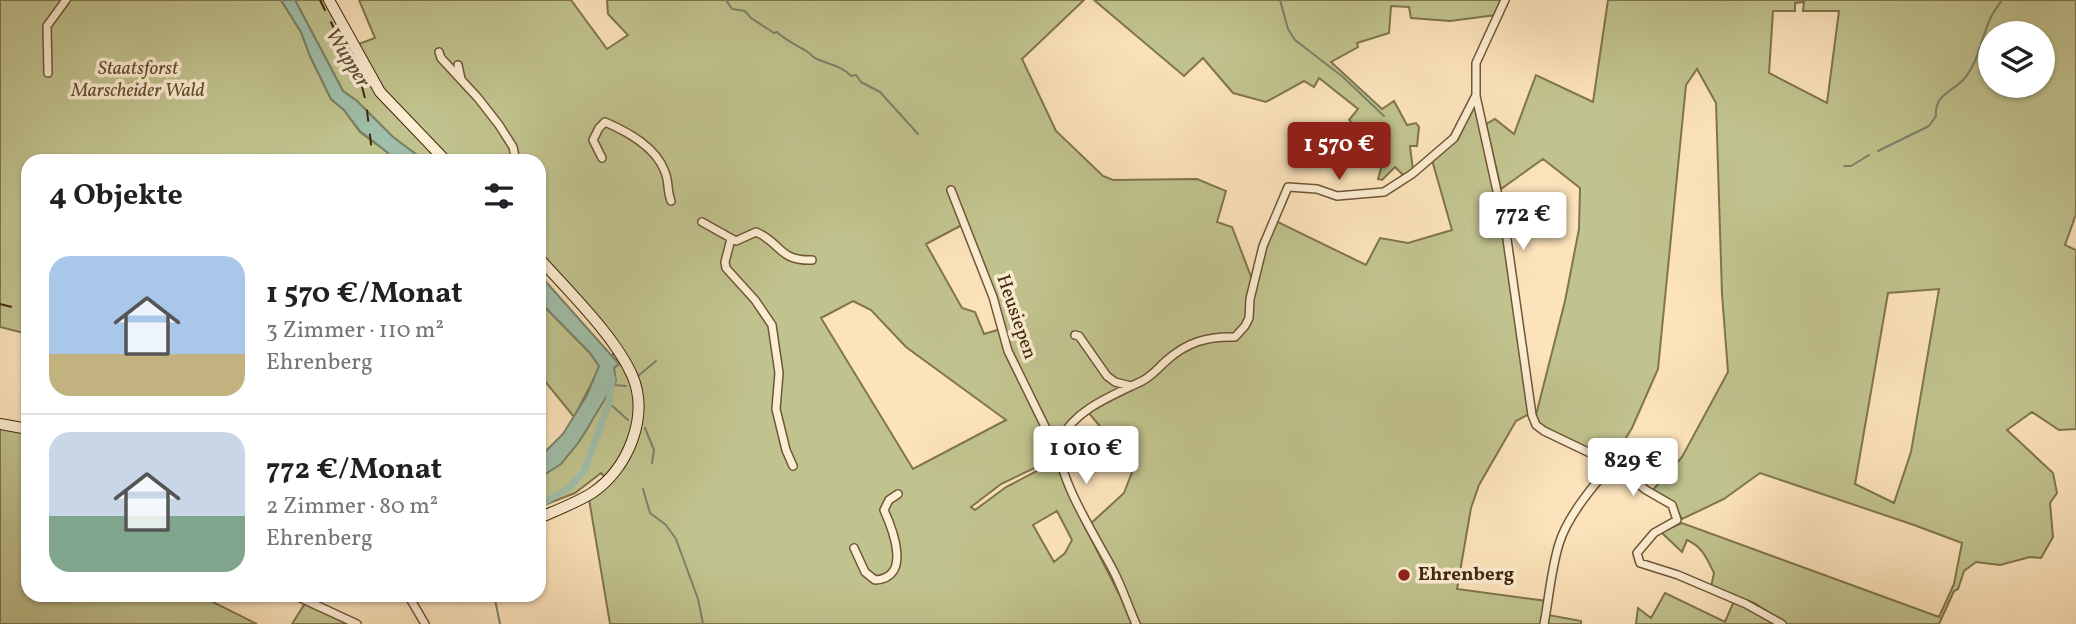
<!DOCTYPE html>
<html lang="de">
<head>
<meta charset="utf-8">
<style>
	:root { --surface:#fff; --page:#f6f6f6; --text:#202124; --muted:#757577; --line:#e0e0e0; --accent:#8f2418 }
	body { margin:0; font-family:Vollkorn,serif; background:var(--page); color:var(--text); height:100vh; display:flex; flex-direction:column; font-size:26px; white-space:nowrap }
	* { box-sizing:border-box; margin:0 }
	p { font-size:23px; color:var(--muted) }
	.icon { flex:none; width:38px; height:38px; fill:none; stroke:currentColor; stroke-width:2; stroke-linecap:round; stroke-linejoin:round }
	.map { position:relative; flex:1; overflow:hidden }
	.sheet { position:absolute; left:21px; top:154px; width:525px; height:448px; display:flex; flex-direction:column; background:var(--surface); border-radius:21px; box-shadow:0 2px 5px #0004 }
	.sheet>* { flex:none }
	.tools { position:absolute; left:1978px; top:21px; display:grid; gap:14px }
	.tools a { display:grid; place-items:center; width:77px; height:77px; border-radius:50%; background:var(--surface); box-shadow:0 2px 5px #0004; font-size:35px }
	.price { position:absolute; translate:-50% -60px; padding:0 16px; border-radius:7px; background:#fff; color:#222; font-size:23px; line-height:46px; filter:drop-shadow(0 2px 4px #0008) }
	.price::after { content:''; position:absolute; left:50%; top:42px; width:21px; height:16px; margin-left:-10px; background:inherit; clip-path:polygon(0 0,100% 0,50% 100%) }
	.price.current { background:var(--accent); color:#fff }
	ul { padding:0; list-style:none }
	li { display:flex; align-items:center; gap:21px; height:175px; padding:0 28px }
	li+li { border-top:2px solid var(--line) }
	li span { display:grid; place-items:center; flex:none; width:196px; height:140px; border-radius:21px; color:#555 }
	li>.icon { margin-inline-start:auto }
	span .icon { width:84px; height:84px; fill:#fffc; stroke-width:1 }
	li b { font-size:30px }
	h2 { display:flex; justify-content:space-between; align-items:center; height:84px; padding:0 28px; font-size:30px }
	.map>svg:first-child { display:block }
</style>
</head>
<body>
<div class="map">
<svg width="2076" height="624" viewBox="0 0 2076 624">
	<rect width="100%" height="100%" fill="#fce3bb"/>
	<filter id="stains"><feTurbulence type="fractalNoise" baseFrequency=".00286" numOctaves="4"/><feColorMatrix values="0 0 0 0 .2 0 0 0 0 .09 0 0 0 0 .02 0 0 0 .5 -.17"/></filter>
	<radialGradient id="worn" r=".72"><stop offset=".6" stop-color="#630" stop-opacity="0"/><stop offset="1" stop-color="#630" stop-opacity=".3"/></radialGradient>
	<path fill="#c1c38e" stroke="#80754c" stroke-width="2" fill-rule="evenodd" d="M0,0h281l20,32 9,24 21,43 13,11 16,22 27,20 6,9h-365v173l-28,-7z
		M295,0h38l23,45 19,-7 -16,-38h212l36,49 21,-14 -20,-21 -1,-14h477l-62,59 34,72 47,45 10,4 84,-1 29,12 -9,31 15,5 20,52 24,-58 90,44 14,-27 28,5 44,-13 -20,-70 26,-21 14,-30 5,1 27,125 25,179 -13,7 -37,64 -8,23 -14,81 90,12 1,14 33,6v3h-971l-21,-125 21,-17 -9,-9 -26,20 -36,14v-29c44,-29 57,-62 75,-110l5,-4 -7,-8 4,-7 -77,-90v-98h-114l-32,-24 -36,-36 -14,-10zM962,225l32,75 7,29 -17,5 -9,-22 -13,-4 -36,-64zM853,301l18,9 35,37 100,73 -93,49 -92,-151zM1137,387l-49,25 46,55 -10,26 -36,33 31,48 11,27 -7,1 -37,-73 -28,-69 -52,27 -31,23 -4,-3 30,-23 56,-27 10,-28 35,-31zM1057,511l15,29 -7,13 -11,9 -21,-37z
		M1094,0h408l-6,15 -46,6 -39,-3 -2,-11 -18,-1 -2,27 -32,10 1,4 -27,15 51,47 12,-8 13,24 9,-2 3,4 -2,19h-7l3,24 -7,8 -11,-11 -13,13 -4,-1 6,-21 -10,-10 -16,18 -1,-39 -8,-7 9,-11 -39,-31 -5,9 -10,-6 -38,21 -33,-9 -30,-35 -19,18z
		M1608,0h468v214l-11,31 11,5v179l-17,1 -27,-18 -25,18 46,43 4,20 -7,10 3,34 -12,21 -11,-1 -30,8 -24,-3 -12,9 -6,18 -4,2 -15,33h-153l-32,-21 -43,-16 3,-14c-7,-14 -11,-26 -27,-33l-5,12 -21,-20 21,-9 257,94 15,-33 8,-41 -48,-18 -154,-52 -36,26 -42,20 -9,-16 -21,-12 30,-34 46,-85 -6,-78 -6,-191 -19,-34 -11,16 -28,284 -26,59 -19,31 -69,-29 -7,-8 -1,-7 29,-114 14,-72 1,-41 -37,-29 -42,30 -15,-65 9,-5 19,15 22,-59 57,27zM1804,2l-1,9h36l-12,92 -58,-30 4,-62h22v-8zM1990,33h52v53h-52zM1939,289l-28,163 -17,51 -39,-19 33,-191z
		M539,301l51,52 9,13 -2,7 -23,44 -35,-43z
		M0,428l28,5v162h171l58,29h-257z
		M1665,593l60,29 9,-21 44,23h-142l2,-16 13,10z
		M307,600l49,24h-64z"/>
	<path fill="#a0bfaa" stroke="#79826a" stroke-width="2" d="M281,0h14l48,91 14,10 36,36 32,24h-32l-6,-9 -27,-21 -16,-21 -13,-11 -21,-43 -9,-24z
		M539,274l80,90 -5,4 2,13 -37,61 -18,22 -22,14v-20l24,-24 24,-39 12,-29 -9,-13 -51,-52z"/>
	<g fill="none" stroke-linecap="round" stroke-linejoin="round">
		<path stroke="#79826a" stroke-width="2" d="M726,0l6,9 13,2 6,7 23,15 3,-1c9,9 22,14 32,21 3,2 4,5 8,6 13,6 25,7 34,17l5,-1 5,7 19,10 38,42
			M1280,0l8,29 7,11 48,37 41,39
			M1878,151l51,-25 7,-10c-2,-21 16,-24 28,-37 15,-18 17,-40 26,-60 3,-7 8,-13 12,-19
			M1844,166h7l18,-11
			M638,376l18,-15
			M613,385l13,1
			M609,403l19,17
			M645,428l9,22 -2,13
			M643,489l7,24 16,12 10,14 22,60 5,25
			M494,595l6,29"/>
		<path stroke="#a0bfaa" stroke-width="7" d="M539,505l31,-18 14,-16 25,-68 3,-24"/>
		<defs>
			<path id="street" d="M1505,0l-29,63v33l30,136 26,183 4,10 8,6 69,33 33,26 26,15 5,15 -23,13 -17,20 3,10 38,12 68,29 36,20
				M439,52l2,6 37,40 21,27 14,22 3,14
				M458,65l3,14
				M48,73l-1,-47 19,-26
				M602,158l-9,-18 6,-12 6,-6c23,10 51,25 60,50 4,9 2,19 6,29
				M951,190l42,107 15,54 49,100
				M702,222l34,19 20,-9c26,11 22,29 56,28
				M731,239l-6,23 1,6 29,32 17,25 7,48 -3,36 10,41 7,16
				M1075,335l4,1 28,40 8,6 16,4
				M854,548l11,24 10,8c37,-2 18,-50 9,-70l5,-10 9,-6
				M294,595l63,29
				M408,595l17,29
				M1136,624c-8,-18 -14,-37 -23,-54 -13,-26 -64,-104 -52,-131 14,-30 53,-44 81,-58 10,-5 16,-13 24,-20 21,-19 42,-25 69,-24l10,-11 4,-8 1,-19 13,-53 25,-59 29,2 20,7 47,-4 28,-18 42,-36 21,-41
				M1544,624c5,-26 7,-54 15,-80 8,-27 35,-60 54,-80"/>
			<path id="secondary" d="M329,0l51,92 66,69
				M539,258c29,33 75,77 93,117 18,41 -4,94 -40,118 -16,10 -35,17 -53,25
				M0,424l28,5"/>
		</defs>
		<use href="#street" stroke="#6e5636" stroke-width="10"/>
		<use href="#secondary" stroke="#3f270a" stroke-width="12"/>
		<use href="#street" stroke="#fdedd3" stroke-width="7"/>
		<use href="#secondary" stroke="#fdedd3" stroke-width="10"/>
		<path stroke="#3f270a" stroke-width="2" stroke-dasharray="12 12" stroke-linecap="butt" d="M320,0l41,83 5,19 7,59
			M0,304l28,7"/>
	</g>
	<circle fill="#8f2418" stroke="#fdedd3" stroke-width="2.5" cx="1404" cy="575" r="7"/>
	<g text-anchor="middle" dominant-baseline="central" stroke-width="7" stroke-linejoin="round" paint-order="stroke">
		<g font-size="19" font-style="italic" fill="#604e2b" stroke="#fdedd3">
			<text x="138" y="69">Staatsforst<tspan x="138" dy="22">Marscheider Wald</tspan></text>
		</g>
		<g font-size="19" fill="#3f270a" stroke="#fdedd3">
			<text transform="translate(1016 317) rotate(71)">Heusiepen</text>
		</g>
		<g font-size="19" font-weight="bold" fill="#3f270a" stroke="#fdedd3" text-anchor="start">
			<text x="1418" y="575">Ehrenberg</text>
		</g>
		<g font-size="21" font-style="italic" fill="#574d32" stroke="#fdedd3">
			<text transform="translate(347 58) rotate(58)">Wupper</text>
		</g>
	</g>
	<rect width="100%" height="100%" filter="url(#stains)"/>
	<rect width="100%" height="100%" fill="url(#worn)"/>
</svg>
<div class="tools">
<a><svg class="icon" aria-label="layers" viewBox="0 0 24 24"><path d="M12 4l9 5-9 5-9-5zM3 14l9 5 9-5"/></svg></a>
</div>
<b class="price current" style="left:1339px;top:182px">1 570 €</b>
<b class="price" style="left:1523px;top:252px">772 €</b>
<b class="price" style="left:1086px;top:486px">1 010 €</b>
<b class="price" style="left:1633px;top:498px">829 €</b>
<section class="sheet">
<h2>4 Objekte<svg class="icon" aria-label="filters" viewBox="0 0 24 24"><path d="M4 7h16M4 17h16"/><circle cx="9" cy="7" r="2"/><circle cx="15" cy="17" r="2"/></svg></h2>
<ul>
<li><span style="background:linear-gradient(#a9c7e8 70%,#c2b280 0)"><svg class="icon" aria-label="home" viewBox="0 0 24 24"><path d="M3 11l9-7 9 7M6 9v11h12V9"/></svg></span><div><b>1 570 €/Monat</b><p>3 Zimmer · 110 m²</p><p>Ehrenberg</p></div></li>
<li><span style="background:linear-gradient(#c9d6e8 60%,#7fa58c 0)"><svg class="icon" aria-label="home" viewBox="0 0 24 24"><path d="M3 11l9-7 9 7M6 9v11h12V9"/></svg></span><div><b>772 €/Monat</b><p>2 Zimmer · 80 m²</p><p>Ehrenberg</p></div></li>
</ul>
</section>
</div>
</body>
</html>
